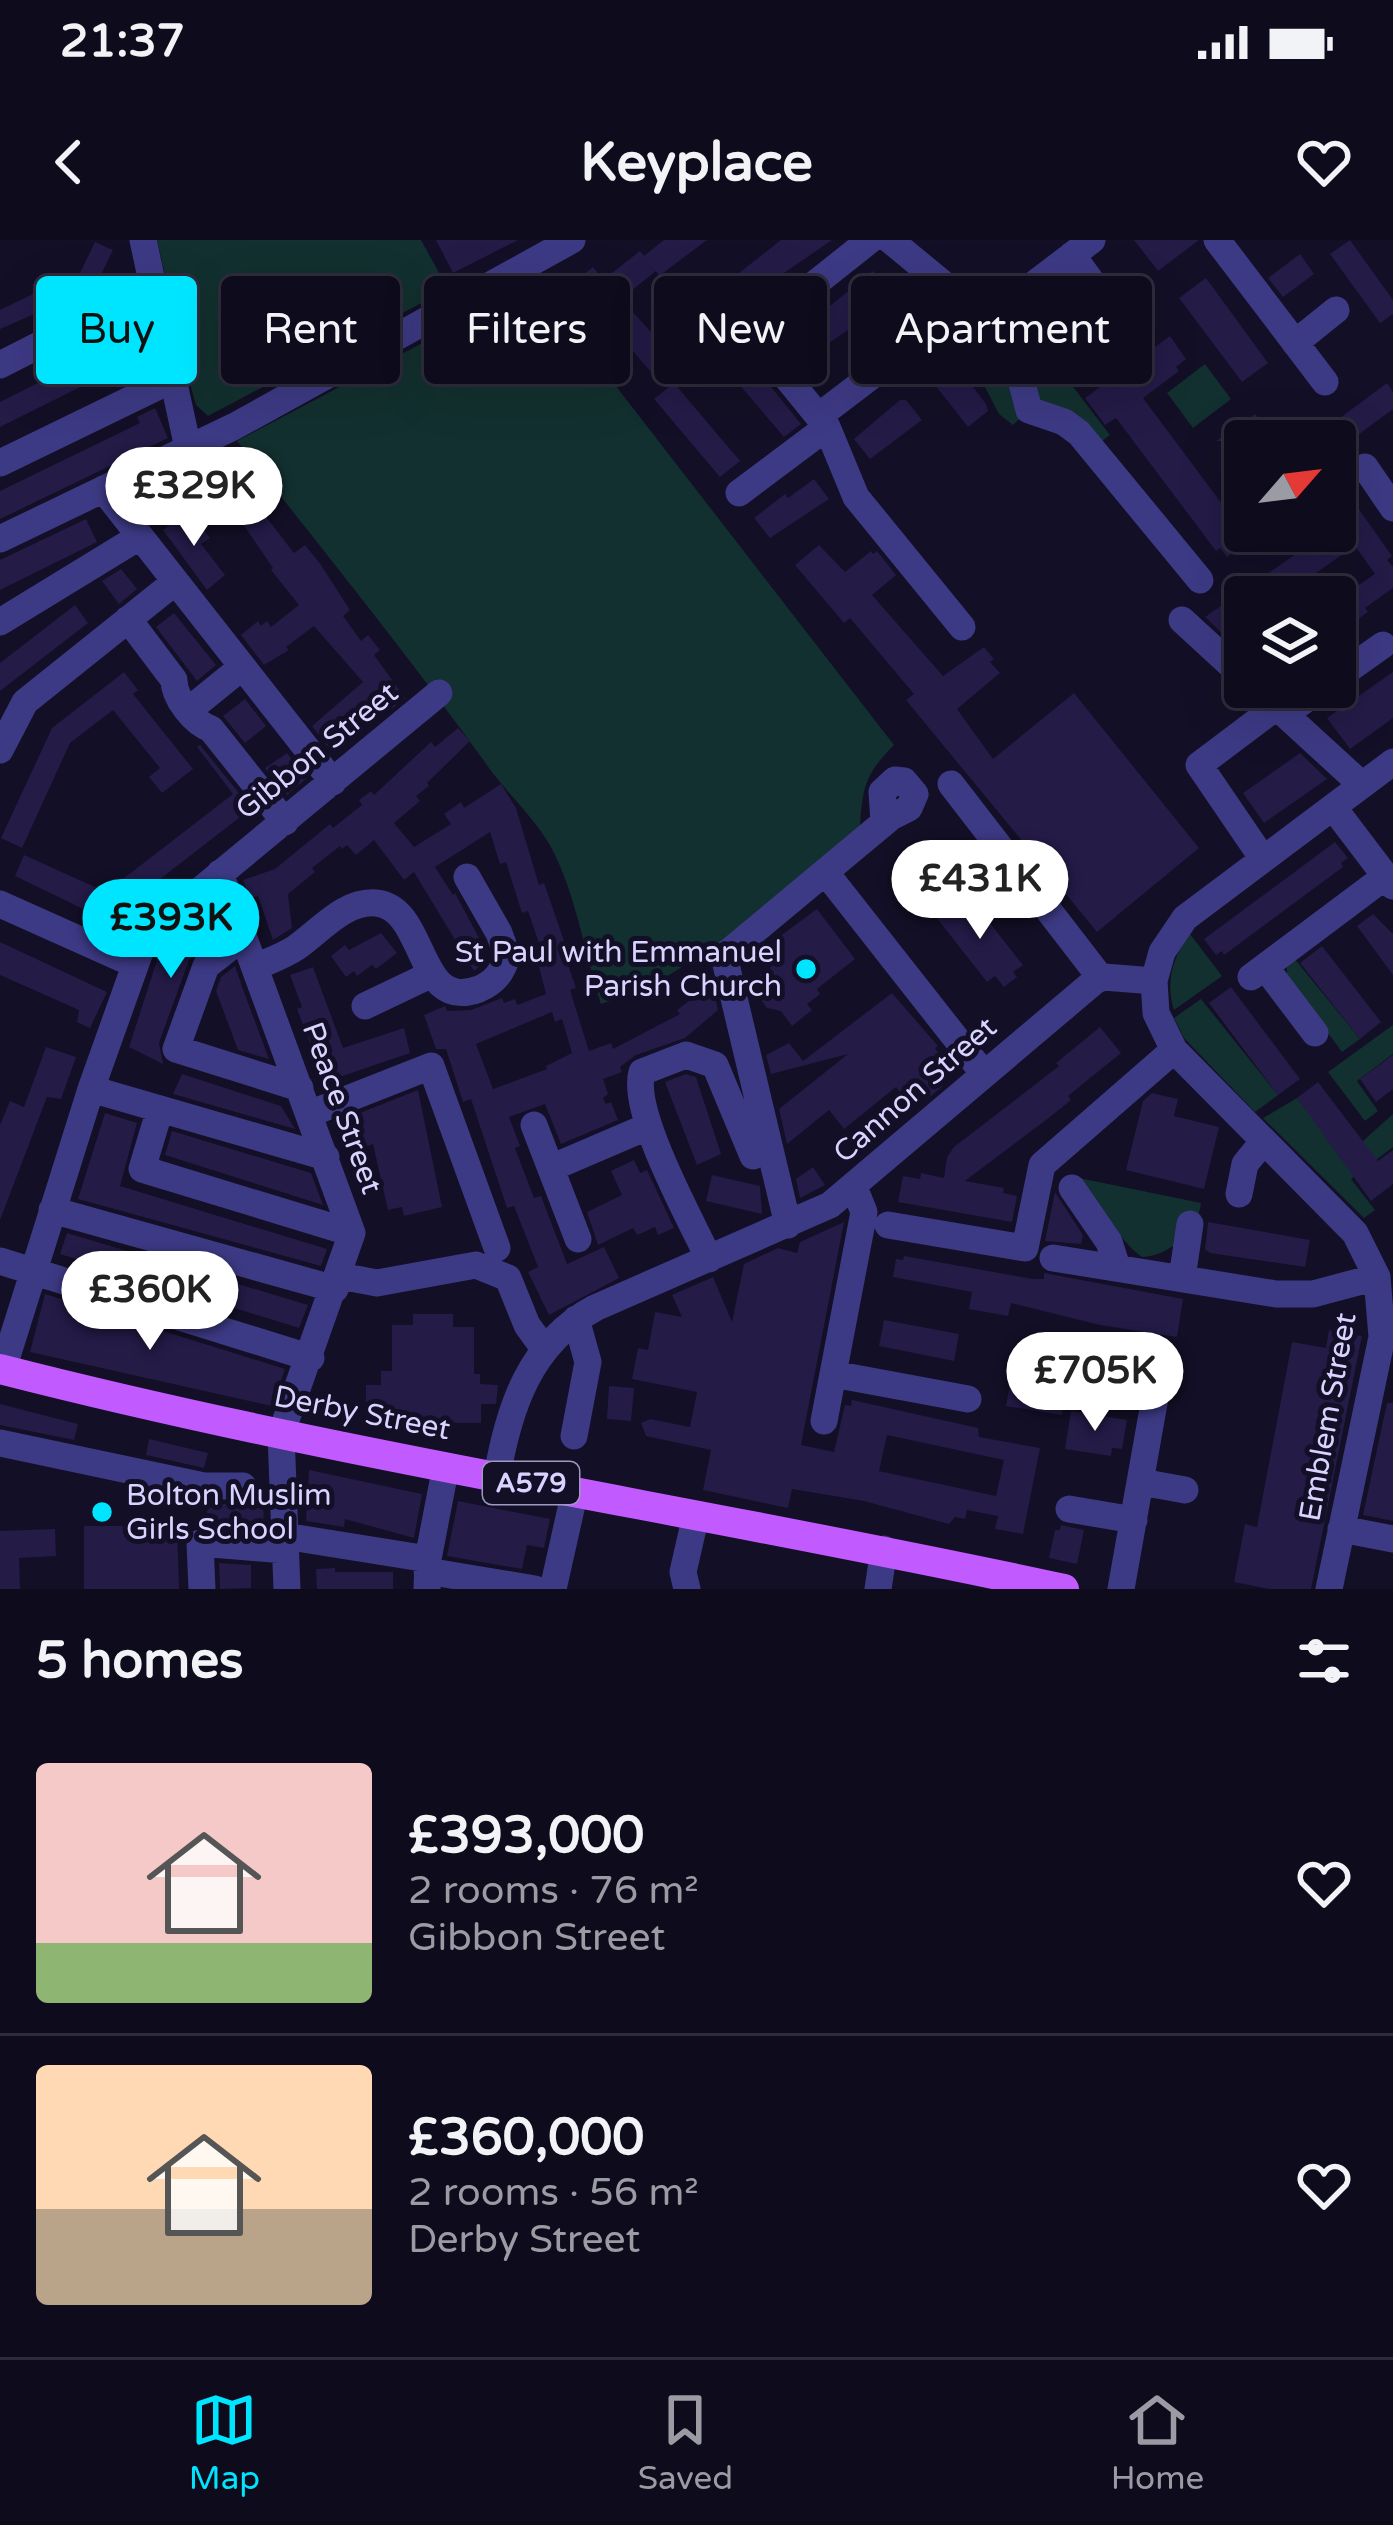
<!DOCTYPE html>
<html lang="en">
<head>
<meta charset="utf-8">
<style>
	:root { --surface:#0e0b1c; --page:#171425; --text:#f1f3f6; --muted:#9b9ba3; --line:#2e2b3b; --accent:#00e5ff }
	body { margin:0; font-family:"Varela Round",sans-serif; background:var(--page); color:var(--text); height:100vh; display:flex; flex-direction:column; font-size:45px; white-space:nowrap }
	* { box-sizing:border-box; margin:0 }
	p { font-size:39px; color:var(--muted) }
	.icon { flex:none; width:66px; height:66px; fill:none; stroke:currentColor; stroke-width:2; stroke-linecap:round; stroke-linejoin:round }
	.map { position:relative; height:1349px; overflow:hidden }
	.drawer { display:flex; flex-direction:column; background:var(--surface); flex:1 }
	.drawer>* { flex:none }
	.banner { position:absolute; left:36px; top:36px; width:1323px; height:108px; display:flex; gap:24px }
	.needle { width:78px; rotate:62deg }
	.tools { position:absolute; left:1224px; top:180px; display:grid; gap:24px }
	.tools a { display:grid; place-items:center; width:132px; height:132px; border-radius:12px; background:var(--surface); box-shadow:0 12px 48px #0002,0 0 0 3px var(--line); font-size:60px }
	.price { position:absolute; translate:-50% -102px; padding:0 27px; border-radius:42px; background:#fff; color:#222; font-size:39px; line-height:78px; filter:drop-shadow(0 3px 6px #0008) }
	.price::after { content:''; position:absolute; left:50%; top:72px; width:36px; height:27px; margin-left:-18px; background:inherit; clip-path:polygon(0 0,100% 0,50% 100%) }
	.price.current { background:var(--accent); color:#111 }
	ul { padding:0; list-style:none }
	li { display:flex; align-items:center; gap:36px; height:300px; padding:0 36px }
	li+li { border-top:3px solid var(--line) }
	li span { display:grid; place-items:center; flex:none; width:336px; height:240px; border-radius:12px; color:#555 }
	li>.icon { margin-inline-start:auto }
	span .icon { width:144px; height:144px; fill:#fffc; stroke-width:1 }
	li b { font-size:51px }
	h2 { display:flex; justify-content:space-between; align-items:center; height:144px; padding:0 36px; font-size:51px }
	.pill { padding:0 42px; border-radius:12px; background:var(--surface); box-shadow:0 12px 48px #0002,0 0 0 3px var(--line); font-size:42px; line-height:108px }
	.pill.current { background:var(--accent); color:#111 }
	.status { display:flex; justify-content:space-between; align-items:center; height:84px; padding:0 60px; background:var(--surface); direction:ltr }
	.status svg { height:33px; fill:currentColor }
	header { display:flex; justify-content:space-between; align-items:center; height:156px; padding:0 36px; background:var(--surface); font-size:54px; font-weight:700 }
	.menu { display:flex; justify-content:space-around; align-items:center; height:168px; border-top:3px solid var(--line); background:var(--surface); font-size:33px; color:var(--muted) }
	.menu a { display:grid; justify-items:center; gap:6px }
	.menu .current { color:var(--accent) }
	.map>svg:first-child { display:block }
</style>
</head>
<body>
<div class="status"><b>21:37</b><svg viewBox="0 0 49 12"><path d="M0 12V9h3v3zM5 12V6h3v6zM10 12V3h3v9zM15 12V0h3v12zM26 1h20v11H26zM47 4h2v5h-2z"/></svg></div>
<header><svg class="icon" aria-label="back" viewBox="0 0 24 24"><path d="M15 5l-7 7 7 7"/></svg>Keyplace<svg class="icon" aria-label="heart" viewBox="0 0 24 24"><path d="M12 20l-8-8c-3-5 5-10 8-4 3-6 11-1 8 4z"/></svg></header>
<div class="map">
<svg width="1393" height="1349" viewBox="0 0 1393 1349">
	<rect width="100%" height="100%" fill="#130f26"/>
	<path fill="#12302f" d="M157,0h264l27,49 -240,127 -12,-11 -6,-21z
		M923,28l92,89 21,6 16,20 12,-8 46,60 -17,13 -64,-38 -16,15 -14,-11z
		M536,43l358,462c-29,29 -32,43 -34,84l-146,126 -18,3 -46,29 -49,17c-17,-52 -24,-107 -50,-157 -15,-27 -43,-53 -62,-79 -80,-112 -167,-219 -252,-327z
		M1205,124l26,35 -38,29 -26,-35z
		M1190,694l32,42 -48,34c-9,-29 -1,-53 16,-76z
		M1294,718l66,81 -18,13 -55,-75v-12z
		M1201,759l77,96 -23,17 -71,-74 -10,-20z
		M1393,785v29l-36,27 21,30 -13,10 -37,-49z
		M1297,858l46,61 50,-45v33l-42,32 24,31 -11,8 -101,-100z
		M1079,938l122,25c-3,27 -31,53 -59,54 -23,-16 -44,-55 -63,-79z"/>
	<path fill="#241b47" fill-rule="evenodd" d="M436,0h82l-65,33z
		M664,0h43l-48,36 -3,-5 -35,28 59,65 -21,17 -86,-98 20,-16 7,9 12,-3 28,-22 4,5z
		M781,0h51l-77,53 -16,-20z
		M1134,0h65l-41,31z
		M1350,0l43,60v14l-13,9 -50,-69z
		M95,2l18,8 -16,33 -18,-8z
		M1300,14l14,20 -31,23 -15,-19z
		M873,31l25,26 26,44 -16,12h-6l-31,-39 -72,50 -16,-20z
		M1206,38l62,85 -26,19 -63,-84z
		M60,41l9,18 -69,30v-19z
		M1053,52l40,53 -23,17 -8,-11 -4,3 -31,-42z
		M1170,96l16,23 -10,8 3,4 -36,27 106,142 -22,17 -7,-9 -4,3 -100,-133 -11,7 -20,-27z
		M728,101h6l67,83 -17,13 -71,-83z
		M102,113l36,10 -4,15 -37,-6z
		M948,120l6,2 32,42 2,7 -20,16 -40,-51z
		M76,124l10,20 -86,43v-25z
		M674,143l66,78 -20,16 -66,-78z
		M1387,143l6,9v17l-58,43v-11h-26z
		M900,160h6l16,20 -52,39 -16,-20z
		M155,168l13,30 -168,81v-28l140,-68 -3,-6z
		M1255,174l20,27h-59z
		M214,216l11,14 2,-3 67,86 11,-8 16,20 29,45 -7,6 18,25 7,-6 12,15 -6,5 31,43 -18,15 -8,-10 -51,44 -16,-21 51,-44 -49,-56 -28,21 3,3 -25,15 -23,-30 17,-14 3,5 6,-5 4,6 28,-22 -28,-35 2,-2 -28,-41 -49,-57z
		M814,239l15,20 -59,39 -16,-20 31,-24 3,4z
		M168,244l14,16 -30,17 -11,-14z
		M1350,266l4,5 4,-3 34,48 -5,4 6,7v21l-28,20 3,4 -33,23v-34l40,-27 -20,-28 -74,51h-36v25l-20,14 -20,-19 124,-86h6v-15z
		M188,271l22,27 -9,6 24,31 -18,15 -44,-60z
		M86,279l11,23 -97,48v-30z
		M819,305l26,27 26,-21 2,3 4,-3 19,24 -24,20 71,81 41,-29 10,12 -4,3 10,11 -43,36 36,50 81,-66 125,155 -102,84 -191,-232 8,-6 -64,-76 -6,5 -49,-58z
		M121,329l16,20 -18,15 -17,-23z
		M75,365l13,18 -88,68v-28z
		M174,373l42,52 -19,16 -41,-54z
		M124,432l14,18 -5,4 60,75 -31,24 -13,-16 11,-9 -47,-58 -43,33 -48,105 -21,-10 51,-110z
		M1393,432v46l-43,31 -23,-31z
		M245,459l21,27 -21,17 -22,-27z
		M458,488l12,13 -43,42 2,3 -13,10 4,5 -26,22 20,24 37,-23 -7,-10 17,-12 3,6 37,-24 15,24 23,77 5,-2 25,72 -4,1 11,32 -6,2 19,61 22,-8 2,6 67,-35 -3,-4 35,-26 6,26 -33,28 -49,17 -16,12 2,5 -19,7 5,15 -5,4 3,6 5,-2 7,18 -57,24 -16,-40 -36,13 11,29 -5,2 19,50 7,-2 26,68 37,-17 15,31 -70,37 -21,-43 10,-5 -24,-61 -7,2 -36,-109 -8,3 -17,-53h-10l-12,-34 21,-9 2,5 24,-1 31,-12 2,5 11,-4 2,6 29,-11 -11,-43 6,-2 -13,-38 -6,2 -16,-51 -6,2 -10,-32 -55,35 18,28 2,-2 31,58 -4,2 3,9 -11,9 -60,-99 -10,8 -30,-40 -18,15 -9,-10 -5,4 -2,-3 -28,22 3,4 -27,22 4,34 -19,12 -15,-44 -8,2 -7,-18 32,-11 55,-45 3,4 29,-23 -3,-5 12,-9 3,4 57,-53 4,5zM552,772l3,10 7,-3 10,34 -26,13 1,3 -54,20 -17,-45z
		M200,505l56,69 -4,3 -4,-6 -119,92 -8,-11 -13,29 -93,-45 9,-21 82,37 127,-98 -36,-47z
		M287,513l20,25 -20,17 -22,-27z
		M1300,513l27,26 -63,44 -21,-30z
		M1335,602l13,16 -7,5 2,4 -119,88 -2,-4 -6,4 -12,-16z
		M925,603l12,14 11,-10 14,17 -29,25 -27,-30z
		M970,658l53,67 -10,7 4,5 -13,10 -9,-11 -8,6 -51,-65 20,-16 3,5z
		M212,664l10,27 -33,29 -30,83 4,21 -34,-17 33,-102z
		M817,669l38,50 -38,30 3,5 -13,10 5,6 -20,16 -11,-15 -14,-3 -12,-16 2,-15 23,-17 -12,-15z
		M1373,674l20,20v41l-36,-49z
		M381,693l16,20 -21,16 -4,-4 -15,11 -3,-5 -8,6 -15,-21 14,-11 4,5z
		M0,702l107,50 -17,36 -13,-6 2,-12 -79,-35z
		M1322,706l59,76 -21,17 -60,-76z
		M235,726l9,26 25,67 -31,-9 -22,-59 5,-14z
		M313,727l30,81 61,-20 6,25 -85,29 -28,-73 5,-2 -12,-32z
		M1231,747l69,92 -22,16 -69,-92z
		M892,753l46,53 -3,2 17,22 -13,11 4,5 -17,14 -5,-6 -13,10 -12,-17 -52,42 -15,-19 -42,34 -8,-35 69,-55 -77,20 -5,-19 23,-12 14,18z
		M1100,787l21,26 -53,43 3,4 -21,17 -85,64 39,7 -1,5 14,3 -5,26 -114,-20 5,-26 17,3 1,-6 23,5 3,-21 7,-10 105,-81 -3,-3z
		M46,807l30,10 -15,42 -14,-2 -47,123v-95l10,-24 14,6z
		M1393,815v34l-17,13 -16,-23z
		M182,834l99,32 14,23 -122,-35z
		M686,834l10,3 25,77 -24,11 -32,-83z
		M1318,842l60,79 15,-11v34l-22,17 -74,-103z
		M418,850l24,117 -38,9 -2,-9 -14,3 -15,-66 -25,9 -11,-31z
		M1152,853l26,6 -4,17 45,11 -15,62 -78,-19 17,-69z
		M105,873l32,10 -17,63 207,63 -6,17 -243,-67z
		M172,891l139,42 12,32 -158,-50z
		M634,920l6,13 7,-3 27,58 -16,7 -3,-8 -18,8 -4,-7 -35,17 -11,-33 35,-17 -11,-24z
		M813,927l12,18 -25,13 -4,-19z
		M712,935l48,11 2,28 -56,-13z
		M1055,952l28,43 -2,9 -36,-3z
		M844,982l-43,223 33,7 11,-47 6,1 1,-6 126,28 1,9 61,11 -17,86 -28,-5 3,-13 -31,-6 -2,9 -10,-2 -6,7 -85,-23 -72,-12 -4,19 -85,-18 8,-40 -65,-14 -5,-13 9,-4 40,8 7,-35 -65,-13 6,-31 10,2 7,-38 27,5 -10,-22 41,-18 19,45 12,-58 34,-16 19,5 3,-11zM887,1195l117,25 -8,36 -117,-25z
		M1208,982l102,18 -5,27 -95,-14 -5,-4z
		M67,993l241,72 -9,23 -239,-74z
		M904,1016l129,23h11v-6l139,26 -6,38 -77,-12 -89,-22 -3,13 -39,-7 3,-17 -79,-15 3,-18 7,1z
		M45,1054l240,75 -13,37 -242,-54z
		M413,1074h40v13h21v47h6v10l18,1 -2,19h-15v19l-107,-1v-13l-8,-1v-23h15v-14h11v-46h21z
		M884,1080l75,14 -5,27 -75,-15z
		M1329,1090l33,6 -51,253h-42l-35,-7 11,-58 12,3 35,-185 34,6z
		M1013,1128l56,9 -7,38 -56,-9z
		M609,1146l25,2 -3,33 -24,-2z
		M1387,1163h6v118l-30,-6z
		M0,1164l78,20 -4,16 -74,-15z
		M1071,1171l56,9 -5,29 -10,-1 -1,8 -46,-7z
		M149,1199l59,14 -4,15 -58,-13z
		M309,1230l113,24 -8,44 -69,-19 -1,8 -38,-6z
		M263,1255l1,35 -58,-5 2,-21h36z
		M458,1261l92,18 -6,29 -17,-3 -5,24 -75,-13z
		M1061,1285l23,5 -7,34 -28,-6 6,-28h5z
		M84,1286h93l2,63h-95z
		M55,1289l1,27 -37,2 1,31h-20v-58z
		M219,1323l32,2v23l-31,1z
		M335,1328v4h58v17h-76l-1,-20z"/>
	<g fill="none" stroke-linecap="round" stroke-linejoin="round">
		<path stroke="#3d3a85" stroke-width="27" d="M143,0l45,208
			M890,0l97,80 14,16 14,21 14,53 35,12 15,11 121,147
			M1217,0l108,142
			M1072,15l52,71
			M689,76l29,-23 109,134 29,70 106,130
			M987,80l105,-80
			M753,93l117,-93
			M1295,103l41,-33
			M0,125l110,-56
			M819,176l59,-45
			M0,223l173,-84
			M1365,227l28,41
			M103,249l230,293
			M739,253l88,-66
			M0,299l235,-113 337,-186
			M128,379l46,61c0,18 20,43 37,49l74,93
			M1182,380l63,58
			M0,382l139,-85
			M1335,439l48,-34
			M1255,447l107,98
			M189,470l53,-43
			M1285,474l38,-27
			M0,510l25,-48 150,-120
			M951,544l149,193
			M1333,567l60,79
			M1263,619l-64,-94 77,-58
			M220,633l132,360 -71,201 6,155
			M826,633l158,201
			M0,664l134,60
			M243,697l-37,29 -30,83 124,39
			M255,727c14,-6 29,-11 42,-20 23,-16 48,-47 79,-44 52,5 39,110 103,86 16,-7 24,-17 28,-34l-8,-22 -32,-56
			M1265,727l50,66
			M1251,737l135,-101
			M1154,741l2,32 18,37 181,183 22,44 5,60 -53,252
			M365,766l67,-32
			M91,849l235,68
			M160,869l-18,60 210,64
			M309,874l122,-48 66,182
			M534,885l44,114
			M551,928l98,-42
			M1072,948l37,54 8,25
			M1239,954l6,-30 18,-22
			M52,970l283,79
			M788,985l-64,-269 167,-139 18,-9 6,-14 -11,-13 -9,-1 -13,12 2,30
			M888,985l137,23 17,-83 132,-115
			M1053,1018l223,36h37l64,-17
			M709,1019c-19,-41 -79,-148 -67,-187l44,-17 29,10 38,91
			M0,1021l311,97
			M340,1036l37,7 99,-18 32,13 19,47 18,25
			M1182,1038l8,-54
			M1052,1111c32,5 93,4 104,41l-35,197
			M3,1129l88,-280 55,-154 293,-242
			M833,1134l135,25
			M824,1181l40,-209 -10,-25
			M574,1196l14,-74 -12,-43
			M0,1203l204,43h39
			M497,1236c12,-69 33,-133 98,-168l235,-103 266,-225 8,-3 50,4 8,-29 23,-34 208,-156
			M1141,1242l44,8
			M1069,1269l65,11
			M1341,1289l52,10
			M284,1296l144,23
			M427,1331l108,18
			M202,1349l-2,-46 85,7
			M427,1349l1,-30 18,-93
			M553,1349l22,-98
			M687,1349l-4,-17 13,-57
			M878,1349l6,-40"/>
		<path stroke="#c25bff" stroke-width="30" d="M0,1129c351,90 710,143 1064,220"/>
	</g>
	<g fill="#00e5ff" stroke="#130f26" stroke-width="4.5">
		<circle cx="806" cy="729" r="12"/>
		<circle cx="102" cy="1272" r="12"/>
	</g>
	<g text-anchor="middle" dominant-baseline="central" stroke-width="10" stroke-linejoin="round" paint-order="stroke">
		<rect fill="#130f26" stroke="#9e99be" stroke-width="3" x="483" y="1222" width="96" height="42" rx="9"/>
		<g font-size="27" font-weight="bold" fill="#d9d4ff">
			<text x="531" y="1243">A579</text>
		</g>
		<g font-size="30" fill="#d9d4ff" stroke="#130f26">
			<text transform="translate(317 511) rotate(-39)">Gibbon Street</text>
			<text transform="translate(915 850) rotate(-41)">Cannon Street</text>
			<text transform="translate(342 868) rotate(70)">Peace Street</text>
			<text transform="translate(362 1173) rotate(11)">Derby Street</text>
			<text transform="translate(1328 1177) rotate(-80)">Emblem Street</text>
		</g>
		<g font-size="30" fill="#d9d4ff" stroke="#130f26" text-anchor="end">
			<text x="782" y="712">St Paul with Emmanuel<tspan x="782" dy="34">Parish Church</tspan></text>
			<text x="126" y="1255" text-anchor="start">Bolton Muslim<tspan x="126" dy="34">Girls School</tspan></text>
		</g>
	</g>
</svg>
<div class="tools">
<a><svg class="needle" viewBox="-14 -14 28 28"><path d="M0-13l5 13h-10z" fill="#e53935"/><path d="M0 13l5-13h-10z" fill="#9b9ba3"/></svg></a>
<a><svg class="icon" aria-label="layers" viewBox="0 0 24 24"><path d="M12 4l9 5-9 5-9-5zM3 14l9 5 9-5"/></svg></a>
</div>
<b class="price" style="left:194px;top:309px">£329K</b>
<b class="price" style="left:980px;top:702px">£431K</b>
<b class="price current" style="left:171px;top:741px">£393K</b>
<b class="price" style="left:150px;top:1113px">£360K</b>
<b class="price" style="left:1095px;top:1194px">£705K</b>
<div class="banner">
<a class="pill current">Buy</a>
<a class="pill">Rent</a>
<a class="pill">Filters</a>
<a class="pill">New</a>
<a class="pill">Apartment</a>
</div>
</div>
<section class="drawer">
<h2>5 homes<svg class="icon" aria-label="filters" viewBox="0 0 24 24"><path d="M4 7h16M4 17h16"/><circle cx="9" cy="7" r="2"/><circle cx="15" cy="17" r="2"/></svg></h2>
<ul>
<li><span style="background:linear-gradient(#f6c9c9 75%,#8fb573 0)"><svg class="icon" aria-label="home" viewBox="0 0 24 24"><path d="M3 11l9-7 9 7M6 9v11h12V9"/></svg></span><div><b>£393,000</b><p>2 rooms · 76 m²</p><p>Gibbon Street</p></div><svg class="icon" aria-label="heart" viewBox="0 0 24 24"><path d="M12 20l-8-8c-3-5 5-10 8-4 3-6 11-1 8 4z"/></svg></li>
<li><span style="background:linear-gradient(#ffd9b3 60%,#b9a48a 0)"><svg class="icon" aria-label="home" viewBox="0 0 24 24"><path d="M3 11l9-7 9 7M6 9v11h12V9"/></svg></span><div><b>£360,000</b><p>2 rooms · 56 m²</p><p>Derby Street</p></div><svg class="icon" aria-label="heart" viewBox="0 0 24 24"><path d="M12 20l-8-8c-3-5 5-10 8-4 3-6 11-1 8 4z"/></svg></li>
</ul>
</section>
<nav class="menu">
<a class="current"><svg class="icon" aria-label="map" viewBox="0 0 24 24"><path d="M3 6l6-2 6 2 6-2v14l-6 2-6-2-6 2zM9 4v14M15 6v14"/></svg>Map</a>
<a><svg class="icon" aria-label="saved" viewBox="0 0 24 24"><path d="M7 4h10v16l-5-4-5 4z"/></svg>Saved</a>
<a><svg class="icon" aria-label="home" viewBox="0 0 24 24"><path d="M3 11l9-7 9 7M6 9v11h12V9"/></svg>Home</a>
</nav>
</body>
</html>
